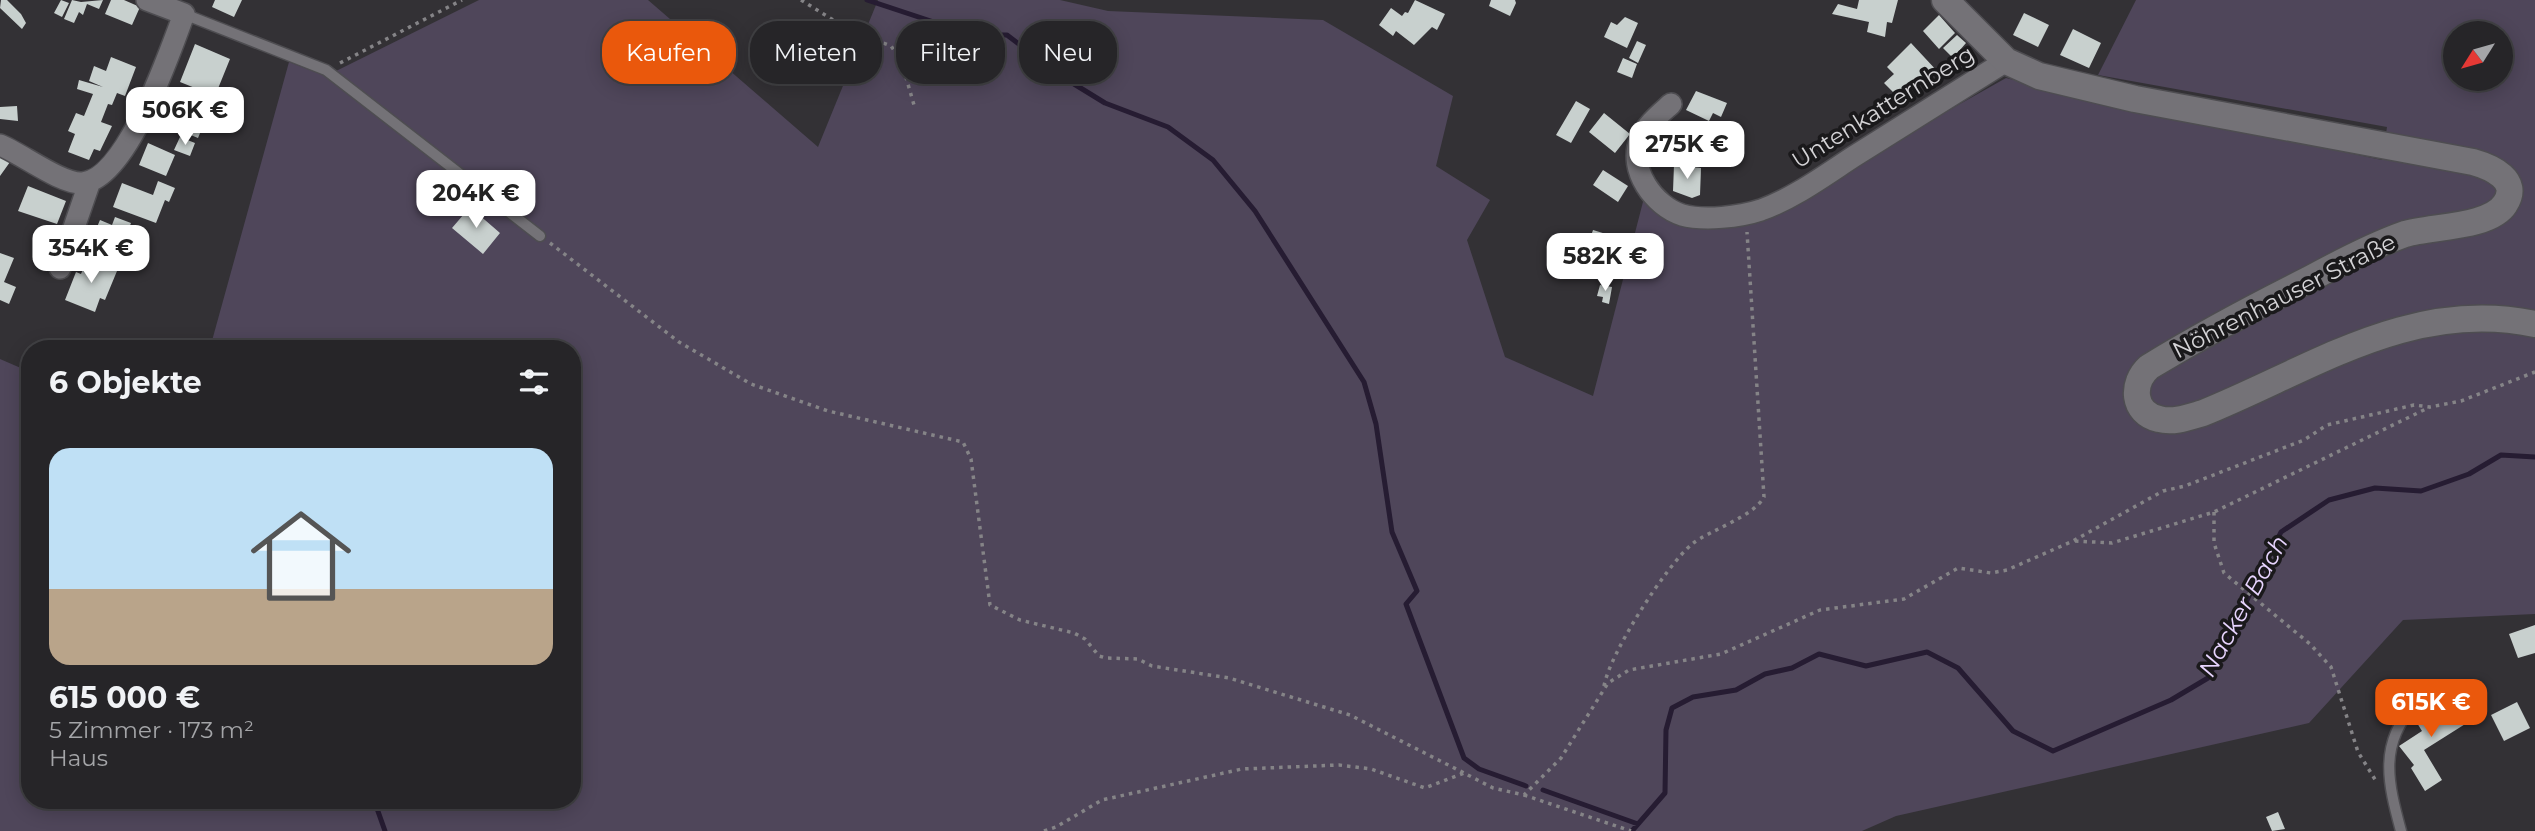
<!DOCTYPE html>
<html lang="de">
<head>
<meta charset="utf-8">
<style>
	:root { --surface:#262528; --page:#2e2d30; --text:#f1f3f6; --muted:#a4a5a8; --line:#424245; --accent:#ea580c }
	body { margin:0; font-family:Montserrat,sans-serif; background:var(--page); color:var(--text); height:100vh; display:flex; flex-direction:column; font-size:26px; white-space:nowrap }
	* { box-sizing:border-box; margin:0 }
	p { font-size:23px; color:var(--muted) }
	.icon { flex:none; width:38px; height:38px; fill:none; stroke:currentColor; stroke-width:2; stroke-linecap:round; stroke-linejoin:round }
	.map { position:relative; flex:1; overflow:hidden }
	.side { position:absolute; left:21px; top:340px; width:560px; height:469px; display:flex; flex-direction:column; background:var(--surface); border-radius:28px; box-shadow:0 4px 18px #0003,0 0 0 2px var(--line) }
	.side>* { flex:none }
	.guide { position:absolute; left:602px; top:21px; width:665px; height:63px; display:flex; gap:14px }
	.needle { width:46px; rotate:233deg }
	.controls { position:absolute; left:2443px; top:21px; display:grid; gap:14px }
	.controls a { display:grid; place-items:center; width:70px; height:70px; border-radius:50%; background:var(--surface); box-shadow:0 4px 18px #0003,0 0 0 2px var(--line); font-size:35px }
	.price { position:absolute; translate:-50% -60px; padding:0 16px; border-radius:14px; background:#fff; color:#222; font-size:23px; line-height:46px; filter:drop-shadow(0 2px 4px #0008) }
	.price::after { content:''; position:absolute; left:50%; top:42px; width:21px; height:16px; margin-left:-10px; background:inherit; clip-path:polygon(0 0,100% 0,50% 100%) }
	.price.current { background:var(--accent); color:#fff }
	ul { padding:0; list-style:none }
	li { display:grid; align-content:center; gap:14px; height:371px; padding:0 28px }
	li span { display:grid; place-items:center; height:217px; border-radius:21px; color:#555 }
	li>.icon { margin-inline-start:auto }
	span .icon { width:126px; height:126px; fill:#fffc; stroke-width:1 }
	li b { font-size:30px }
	h2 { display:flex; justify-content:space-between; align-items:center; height:84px; padding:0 28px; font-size:30px }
	.chip { padding:0 24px; border-radius:28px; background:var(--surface); box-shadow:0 4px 18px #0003,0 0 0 2px var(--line); font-size:24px; line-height:63px }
	.chip.current { background:var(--accent); color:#fff }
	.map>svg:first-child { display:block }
</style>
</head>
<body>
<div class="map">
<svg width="2535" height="831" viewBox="0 0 2535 831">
	<rect width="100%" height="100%" fill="#333135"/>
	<path fill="#4f465a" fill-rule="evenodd" d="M479,0h169l170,147 60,-147h182l48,11 215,9 130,76 -17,70 54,34 -23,40 38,117 88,39 52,-202 13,13 96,13 252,-142 91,22 285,60 5,-33 -289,-52 38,-75h399v614l-132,6 -94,103 -413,93 -34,15h-1862v-472l30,13v428h542v-452h-362l79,-286 37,14zM2455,33h46v46h-46z"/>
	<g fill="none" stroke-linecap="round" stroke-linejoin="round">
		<path stroke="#261c32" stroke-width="5" d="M867,0l106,35h34l54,41 44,27 63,24 45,33 42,51 109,171 12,42 16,108 25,59 -11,13 58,154 15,11 47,17
			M1543,790l95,34
			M374,800l11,31
			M1632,831l33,-38 1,-63 6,-22 21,-11 43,-7 29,-16 27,-6 27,-14 47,12 61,-14 31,16 55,63 40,20 118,-51 37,-22 73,-146 48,-32 46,-12 46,3 48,-17 32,-19 34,2"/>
	</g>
	<path fill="#c8d0ce" d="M1,0h6l14,14 5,9 -4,6 -22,-21z
		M61,0l8,3 -7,14 -8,-4z
		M72,0l9,2 22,-2 -4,9 -12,-5 -4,11 -4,-3 -5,11 -10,-4z
		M111,0h13l16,7 -8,18 -27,-11z
		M215,0h27l-8,17 -22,-10z
		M1415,0l30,14 -8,16 -5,-3 -18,18 -18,-14 -3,5 -14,-11 12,-17 11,8 3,-4 3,1z
		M1491,0h24l1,3 -6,13 -21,-10z
		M1859,0h39l-6,23 -5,-1 -2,15 -18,-5 2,-10 -37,-8 6,-10 19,5z
		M2024,13l25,12 -11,22 -25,-12z
		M1939,15l16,18 -16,16 -16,-18z
		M1625,17l13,6 -11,25 -23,-11 7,-15 6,3z
		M2073,29l28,14 -12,25 -29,-13z
		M1957,35l9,8 -13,15 -10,-10z
		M1637,41l9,4 -8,18 -9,-5z
		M1911,43l27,29 -13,12 -5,-6 -21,20 -15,-15 10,-9 -7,-7z
		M195,44l35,15 -15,37 -35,-14z
		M111,57l25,10 -11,29 -8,-3 -5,12 -4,-1 -7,18 11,4 -12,25 -6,-2 -5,11 -21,-8 7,-18 -7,-3 8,-18 8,3 9,-22 -16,-5 2,-9 24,7 -14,-6 5,-15 12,5z
		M1623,58l14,6 -5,14 -15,-6z
		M1696,91l31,12 -6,14 -8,-4 -4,8 -23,-11z
		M167,93l16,6 -2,6 26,11 -9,22 -37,-15 7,-18 -5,-2z
		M1576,101l14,8 -19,34 -15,-8z
		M17,106l1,15 -18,-2v-12z
		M1604,113l26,21 -15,19 -26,-21z
		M1657,123l8,5 -13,22 -9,-5z
		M180,137l15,6 -5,13 -16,-6z
		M148,143l27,12 -9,21 -27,-11z
		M0,155l10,7 -10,14z
		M1674,165l27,3 -1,27 -8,3 -19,-7z
		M1603,170l25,16 -10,16 -25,-17z
		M158,181l17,7 -6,14 -4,-2 -9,23 -43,-16 9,-24 31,12z
		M28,186l38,15 -9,23 -39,-13z
		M470,207l30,26 -17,21 -31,-26z
		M115,217l16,6 -14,37 -29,-12 12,-28 12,5z
		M1593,230l13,4 -4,15 -14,-4z
		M0,253l14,5 -10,24 12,5 -7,17 -9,-4z
		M87,259l30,12 -12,29 -5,-2 -5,14 -30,-12 11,-28 5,2z
		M1600,285l12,2 -3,17 -7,-2 1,-5 -6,-1z
		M2535,625v28l-17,5 -9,-24z
		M2437,699l11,17 12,-10 10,15 -46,29 18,30 -17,11 -14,-23 3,-3 -15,-19 23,-15 -10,-16z
		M2517,702l13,26 -26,13 -13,-26z
		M2278,812l7,17 -13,2 -6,-14z"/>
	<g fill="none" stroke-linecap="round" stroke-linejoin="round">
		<defs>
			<path id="service" d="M184,14l142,56 214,166
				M2401,831c-13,-48 -23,-87 14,-127"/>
			<path id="minor" d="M1671,104c-11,10 -25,21 -31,36 -12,30 14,66 42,75 22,6 58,2 79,-5 33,-12 63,-34 92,-53 51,-32 102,-64 153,-96
				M0,145c22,9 61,39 82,38 45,-3 88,-132 102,-169l-37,-14
				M60,268l30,-87"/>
			<path id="tertiary" d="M1945,0l61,61 33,15 96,23 338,63c18,5 48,18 32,42 -15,24 -75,22 -100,30 -34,12 -66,29 -97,46 -54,27 -108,56 -159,87 -18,16 -17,46 10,52 15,4 30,-2 44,-6 109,-44 208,-115 332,-89"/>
		</defs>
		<use href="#service" stroke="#4e4d51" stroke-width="13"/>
		<use href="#minor" stroke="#4e4d51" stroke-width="24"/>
		<use href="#tertiary" stroke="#4e4d51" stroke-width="29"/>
		<path stroke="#858487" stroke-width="3.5" stroke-dasharray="3.5 5" stroke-linecap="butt" d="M801,0l45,28 45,18 10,14 13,45
			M340,63l122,-63
			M550,243l129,99 72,42 77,27 135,31 8,17 19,146 30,15 54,13 11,6 14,17 7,2 32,1 14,7 77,12 121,37 114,58
			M2214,512v31l10,30 86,71 21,23 27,85 18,29
			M2075,541l37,2 102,-31 216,-105
			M1604,686c6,-33 62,-120 88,-142 18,-14 61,-27 72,-47l-17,-265
			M1524,795l107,36
			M1044,831l12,-4 46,-27 140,-31 97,-4 32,4 54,19 39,-15 29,15 31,7 37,-37 47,-75 21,-13 92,-16 99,-44 84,-11 54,-31 33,5 16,-3 66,-29 90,-50 22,-5 119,-46 23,-15 87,-20 16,2 31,-6 74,-29"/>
		<use href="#service" stroke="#747277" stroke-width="10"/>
		<use href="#minor" stroke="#747277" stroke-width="21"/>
		<use href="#tertiary" stroke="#747277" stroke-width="26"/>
	</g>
	<g text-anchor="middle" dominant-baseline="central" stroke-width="7" stroke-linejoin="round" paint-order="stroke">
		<g font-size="23" fill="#d4d3d6" stroke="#1a191b">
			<text transform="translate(1883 107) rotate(-32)">Untenkatternberg</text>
			<text transform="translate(2284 296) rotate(-27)">Nöhrenhauser Straße</text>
		</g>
		<g font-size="24" font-style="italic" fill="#e8d5ff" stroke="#1a191b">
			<text transform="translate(2243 606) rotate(-61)">Nacker Bach</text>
		</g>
	</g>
</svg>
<div class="controls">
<a><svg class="needle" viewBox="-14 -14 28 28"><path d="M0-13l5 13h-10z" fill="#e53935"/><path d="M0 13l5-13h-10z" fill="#a4a5a8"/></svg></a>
</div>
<b class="price" style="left:185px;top:147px">506K €</b>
<b class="price" style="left:1687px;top:181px">275K €</b>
<b class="price" style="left:476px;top:230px">204K €</b>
<b class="price" style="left:91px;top:285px">354K €</b>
<b class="price" style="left:1605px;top:293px">582K €</b>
<b class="price current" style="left:2431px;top:739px">615K €</b>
<div class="guide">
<a class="chip current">Kaufen</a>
<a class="chip">Mieten</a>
<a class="chip">Filter</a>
<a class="chip">Neu</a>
</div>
<section class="side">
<h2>6 Objekte<svg class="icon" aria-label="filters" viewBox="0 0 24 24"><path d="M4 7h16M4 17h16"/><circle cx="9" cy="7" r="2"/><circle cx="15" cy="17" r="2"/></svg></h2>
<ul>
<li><span style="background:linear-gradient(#bfe0f5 65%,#b9a48a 0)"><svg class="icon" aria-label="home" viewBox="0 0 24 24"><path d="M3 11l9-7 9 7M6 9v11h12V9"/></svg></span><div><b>615 000 €</b><p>5 Zimmer · 173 m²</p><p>Haus</p></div></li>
</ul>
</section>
</div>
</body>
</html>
